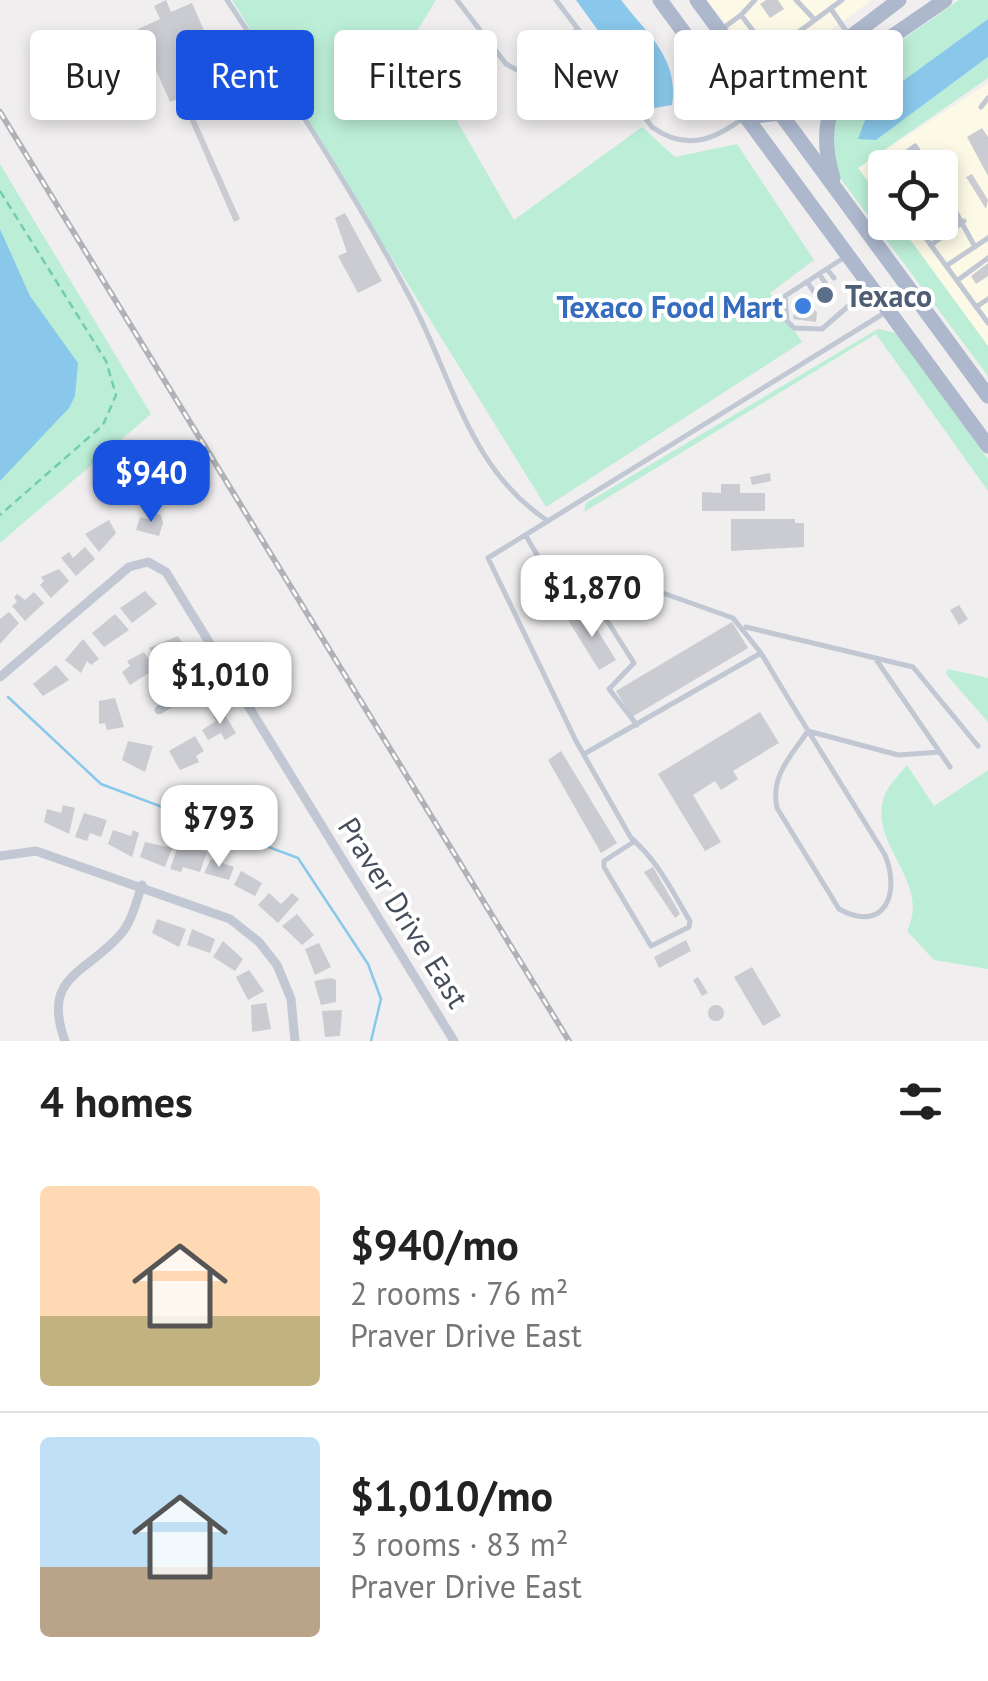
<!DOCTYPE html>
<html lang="en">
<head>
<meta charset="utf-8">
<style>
	:root { --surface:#fff; --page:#f2f2f2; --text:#222; --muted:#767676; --line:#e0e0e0; --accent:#1952de }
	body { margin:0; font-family:"PT Sans",sans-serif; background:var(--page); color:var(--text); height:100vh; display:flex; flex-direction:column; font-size:38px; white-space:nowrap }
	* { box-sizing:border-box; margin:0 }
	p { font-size:32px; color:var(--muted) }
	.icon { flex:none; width:55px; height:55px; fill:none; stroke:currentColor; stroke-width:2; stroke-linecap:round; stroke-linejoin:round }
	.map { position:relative; height:1041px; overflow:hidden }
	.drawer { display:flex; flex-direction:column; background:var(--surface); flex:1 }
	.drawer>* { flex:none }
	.hud { position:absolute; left:30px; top:30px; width:930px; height:90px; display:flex; gap:20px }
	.fabs { position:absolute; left:868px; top:150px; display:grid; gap:20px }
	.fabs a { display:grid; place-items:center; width:90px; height:90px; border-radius:10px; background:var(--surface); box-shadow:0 5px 15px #0003; font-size:50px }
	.price { position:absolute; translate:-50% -85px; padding:0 22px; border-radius:20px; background:#fff; color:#222; font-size:32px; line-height:65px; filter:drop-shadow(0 2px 5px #0008) }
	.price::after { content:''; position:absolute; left:50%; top:60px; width:30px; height:22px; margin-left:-15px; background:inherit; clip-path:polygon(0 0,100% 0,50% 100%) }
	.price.current { background:var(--accent); color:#fff }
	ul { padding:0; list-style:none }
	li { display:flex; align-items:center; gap:30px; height:250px; padding:0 40px }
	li+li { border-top:2px solid var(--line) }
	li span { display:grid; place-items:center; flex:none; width:280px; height:200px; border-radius:10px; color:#555 }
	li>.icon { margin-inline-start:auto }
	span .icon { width:120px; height:120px; fill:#fffc; stroke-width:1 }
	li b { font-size:42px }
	h2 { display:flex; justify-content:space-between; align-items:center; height:120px; padding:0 40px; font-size:42px }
	.tag { padding:0 35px; border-radius:10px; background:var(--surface); box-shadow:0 5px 15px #0003; font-size:35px; line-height:90px }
	.tag.current { background:var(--accent); color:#fff }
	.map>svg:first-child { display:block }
</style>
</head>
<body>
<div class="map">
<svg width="988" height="1041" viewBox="0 0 988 1041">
	<rect width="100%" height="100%" fill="#f0eeee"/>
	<path fill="#fcf9e6" d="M706,0h166l-102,75z
		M988,83v263l-90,-123 42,-1v-54h-55v37l-27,-37z"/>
	<path fill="#bceed7" d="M232,0h204l-25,41 103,179 128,-93 33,30 62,-13 77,116 -44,33 32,49 -256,165z
		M959,0h29v19l-117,85 5,36 112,-83v21l-130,90 27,37v17l13,1 90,123v30l-148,-198c-42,-84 63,-136 119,-178z
		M0,164l151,250 -151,129z
		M878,329l18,4 92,126v32l-112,-157 -292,178 2,-9z
		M948,669l40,9v44l-42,-48z
		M907,765l27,41 54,-36v199l-54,-9 -27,-29c25,-49 -39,-86 -23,-134 3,-11 16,-23 23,-32z"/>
	<path fill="#89c8eb" d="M576,0h45c27,35 58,58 51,105l-18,3z
		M988,19v38l-112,83 -18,-1 13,-35z
		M0,229l30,67 48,67 -3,33 -6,12 -69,73z"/>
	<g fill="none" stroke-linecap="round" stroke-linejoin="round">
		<path stroke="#89c8eb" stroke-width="2.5" d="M8,697l93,87 197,74 70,106 13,35 -10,42"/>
	</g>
	<path fill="#caccd2" d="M166,0l5,12 21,-9 33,76 -40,17 55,123 -6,3 -54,-124 -10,4 -32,-73 22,-10 -6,-13z
		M766,0h12l6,9 -14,9 -10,-14z
		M244,40l6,11 -17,9 -6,-11z
		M982,128l6,9v39l-21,-39z
		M972,174l16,26 -2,9 -20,-32z
		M345,213l37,68 -24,12 -20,-37 9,-4 -12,-34z
		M988,263v13l-12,8 -5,-8z
		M796,298l10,1 11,14 -1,9 -23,-3z
		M770,473l1,8 -19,4 -2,-8z
		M721,484h19v9h25v18h-63v-19l19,1z
		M154,513l7,2 2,8 -4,13 -23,-6 4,-13 12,3z
		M731,519h64v4h9v24l-73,4z
		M109,520l7,13 -17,19 -14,-18z
		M85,547l10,12 -19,17 -15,-18 8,-6 4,6z
		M59,569l10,12 -18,17 -11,-13 4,-4 -3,-4z
		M145,591l12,13 -25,19 -12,-15z
		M34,592l10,11 -19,18 -13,-15 5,-4 -3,-5 3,-3 8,6z
		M959,605l9,14 -9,6 -9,-15z
		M584,609l32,51 -17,10 -31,-50z
		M9,612l10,11 -19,21v-25z
		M115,614l14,16 -25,17 -12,-14z
		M732,622l16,26 -116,69 -16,-26z
		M178,636l8,13 -26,16 -11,-17z
		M83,639l16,20 -8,6 -4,-4 -6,12 -16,-13z
		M144,652l11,17 -25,16 -8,-13 8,-6 -3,-5z
		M56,665l13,15 -26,16 -10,-12z
		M115,698l9,29 -17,3 -2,-7 -6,1v-23z
		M222,710l14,23 -11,7 -4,-7 -13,7 -6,-10 14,-9 -3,-5z
		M760,712l19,31 -46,28 5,8 -17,11 -6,-9 -22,14 28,47 -16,9 -47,-77z
		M195,736l9,15 -8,5 3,6 -19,8 -11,-19z
		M128,741l25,5 -8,26 -23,-12z
		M561,751l56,92 -16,10 -53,-93z
		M63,805l12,3 -6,26 -25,-12 3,-13 14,4z
		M84,813l23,7 -6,17 -11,-4 -3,8 -12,-4z
		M113,830l18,6 2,-6 6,3 -7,24 -24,-13z
		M145,842l27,6 -7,19 -25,-10z
		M179,843l28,9 -7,20 -17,-5 -2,5 -11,-3z
		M211,859l23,8 -5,13 -25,-7z
		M653,867l27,47 -5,4 -31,-46z
		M241,871l21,12 -7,13 -21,-11z
		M269,893l12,11 11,-11 7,6 -21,24 -20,-18z
		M297,914l17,21 -12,10 -20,-19z
		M157,919l29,10 -7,18 -27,-14z
		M192,929l23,10 -5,14 -23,-8z
		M686,940l5,11 -32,17 -5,-11z
		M223,941l20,18 -8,12 -22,-14z
		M319,943l12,24 -16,8 -10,-26z
		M752,967l29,49 -18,10 -29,-49z
		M249,970l15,21 -16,9 -12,-23z
		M698,977l10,16 -6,3 -9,-16z
		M331,978l5,2v22l-15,3 -7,-24z
		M266,1003l5,26 -19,3 -1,-27z
		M708 1013a8 8 0 1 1 16 0a8 8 0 1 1-16 0Z
		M342,1010l-2,26 -15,1 -3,-26z"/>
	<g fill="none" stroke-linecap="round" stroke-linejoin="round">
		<path stroke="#74ccae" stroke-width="2.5" stroke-dasharray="8 5" stroke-linecap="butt" d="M0,191l106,170 10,34 -13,30 -103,90"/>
		<path stroke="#c1c8d3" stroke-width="5" d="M227,0c62,93 127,193 180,292 45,81 59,175 141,229
			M457,0l49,64 13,7 59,-42
			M556,0l96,127c33,24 62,14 92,-10
			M796,0l18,19
			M831,9l18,26
			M741,15l14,-15
			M722,29l19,-14 29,38 72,-53
			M981,107l7,-9
			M885,168l-7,5 7,9
			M886,168l29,-22 15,22
			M940,183l35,64
			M914,222l74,101
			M931,245l33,-24
			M845,257l-60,39 2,25 7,7 28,1 31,-27 22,-7
			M946,266l42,-28
			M827,269l7,9
			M819,274l7,10
			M958,280l30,-22
			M807,282l8,11
			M976,307l12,-8
			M526,536l17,29 58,6 132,47 28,35 -177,101
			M553,567l41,33 40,63 -25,26 28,36
			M746,627l167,40 65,79
			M761,653c40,68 83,135 124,202 16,39 -1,79 -46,54l-62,-101c-7,-32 14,-52 31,-77l90,24 42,-3
			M875,658l75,109
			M635,841l-31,20v6l47,79 38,-19 1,-6c-18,-30 -32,-60 -59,-83l-55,-97 -88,-183 398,-246"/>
		<path stroke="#c1c8d3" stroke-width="9" d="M0,677l129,-110 19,-5 18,10 288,469
			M159,710l67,-41
			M0,856l36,-5 194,68 29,23 18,23 14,34 4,42
			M65,1041c-24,-65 21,-67 55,-106 12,-13 16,-33 22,-50"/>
		<path stroke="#adb8cd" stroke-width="15" d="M660,0l328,446
			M697,0l291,396
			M745,117l36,-4 164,-113
			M745,117l154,-117
			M833,178c-12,-39 -8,-71 18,-104"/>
		<defs>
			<path id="rail" d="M0,112l569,929"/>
		</defs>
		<use href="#rail" stroke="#b0b2b8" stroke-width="6"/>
		<use href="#rail" stroke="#fff" stroke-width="2.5" stroke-dasharray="8" stroke-linecap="butt"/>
	</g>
	<circle fill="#5c6f8a" stroke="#fff" stroke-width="4" cx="825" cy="295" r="10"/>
	<circle fill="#3f7fe0" stroke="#fff" stroke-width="4" cx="803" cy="306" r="10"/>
	<g text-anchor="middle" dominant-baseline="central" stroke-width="8" stroke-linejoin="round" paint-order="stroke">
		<g font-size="30" font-weight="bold" fill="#4e5e75" stroke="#fff" text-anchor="start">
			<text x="845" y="295">Texaco</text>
		</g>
		<g font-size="30" font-weight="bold" fill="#366cbe" stroke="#fff" text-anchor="end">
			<text x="783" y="306">Texaco Food Mart</text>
		</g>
		<g font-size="30" fill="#464e5b" stroke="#fff">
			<text transform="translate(404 912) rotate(58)">Praver Drive East</text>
		</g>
	</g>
</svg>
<div class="fabs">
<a><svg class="icon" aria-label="locate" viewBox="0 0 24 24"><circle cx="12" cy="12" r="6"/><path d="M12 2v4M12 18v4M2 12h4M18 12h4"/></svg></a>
</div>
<b class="price current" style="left:151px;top:525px">$940</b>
<b class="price" style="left:592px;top:640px">$1,870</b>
<b class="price" style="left:220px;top:727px">$1,010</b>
<b class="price" style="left:219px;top:870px">$793</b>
<div class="hud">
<a class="tag">Buy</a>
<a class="tag current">Rent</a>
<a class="tag">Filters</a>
<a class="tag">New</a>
<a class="tag">Apartment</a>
</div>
</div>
<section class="drawer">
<h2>4 homes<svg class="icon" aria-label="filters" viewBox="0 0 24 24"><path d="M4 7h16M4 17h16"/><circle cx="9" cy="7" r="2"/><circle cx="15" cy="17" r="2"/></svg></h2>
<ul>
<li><span style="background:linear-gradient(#ffd9b3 65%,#c2b280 0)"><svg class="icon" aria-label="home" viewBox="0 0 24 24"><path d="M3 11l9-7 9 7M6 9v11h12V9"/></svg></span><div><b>$940/mo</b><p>2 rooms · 76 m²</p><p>Praver Drive East</p></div></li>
<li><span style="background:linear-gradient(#bfe0f5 65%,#b9a48a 0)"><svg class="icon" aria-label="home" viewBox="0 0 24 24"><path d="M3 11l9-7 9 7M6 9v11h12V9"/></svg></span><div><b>$1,010/mo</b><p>3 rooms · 83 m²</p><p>Praver Drive East</p></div></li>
</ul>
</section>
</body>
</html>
